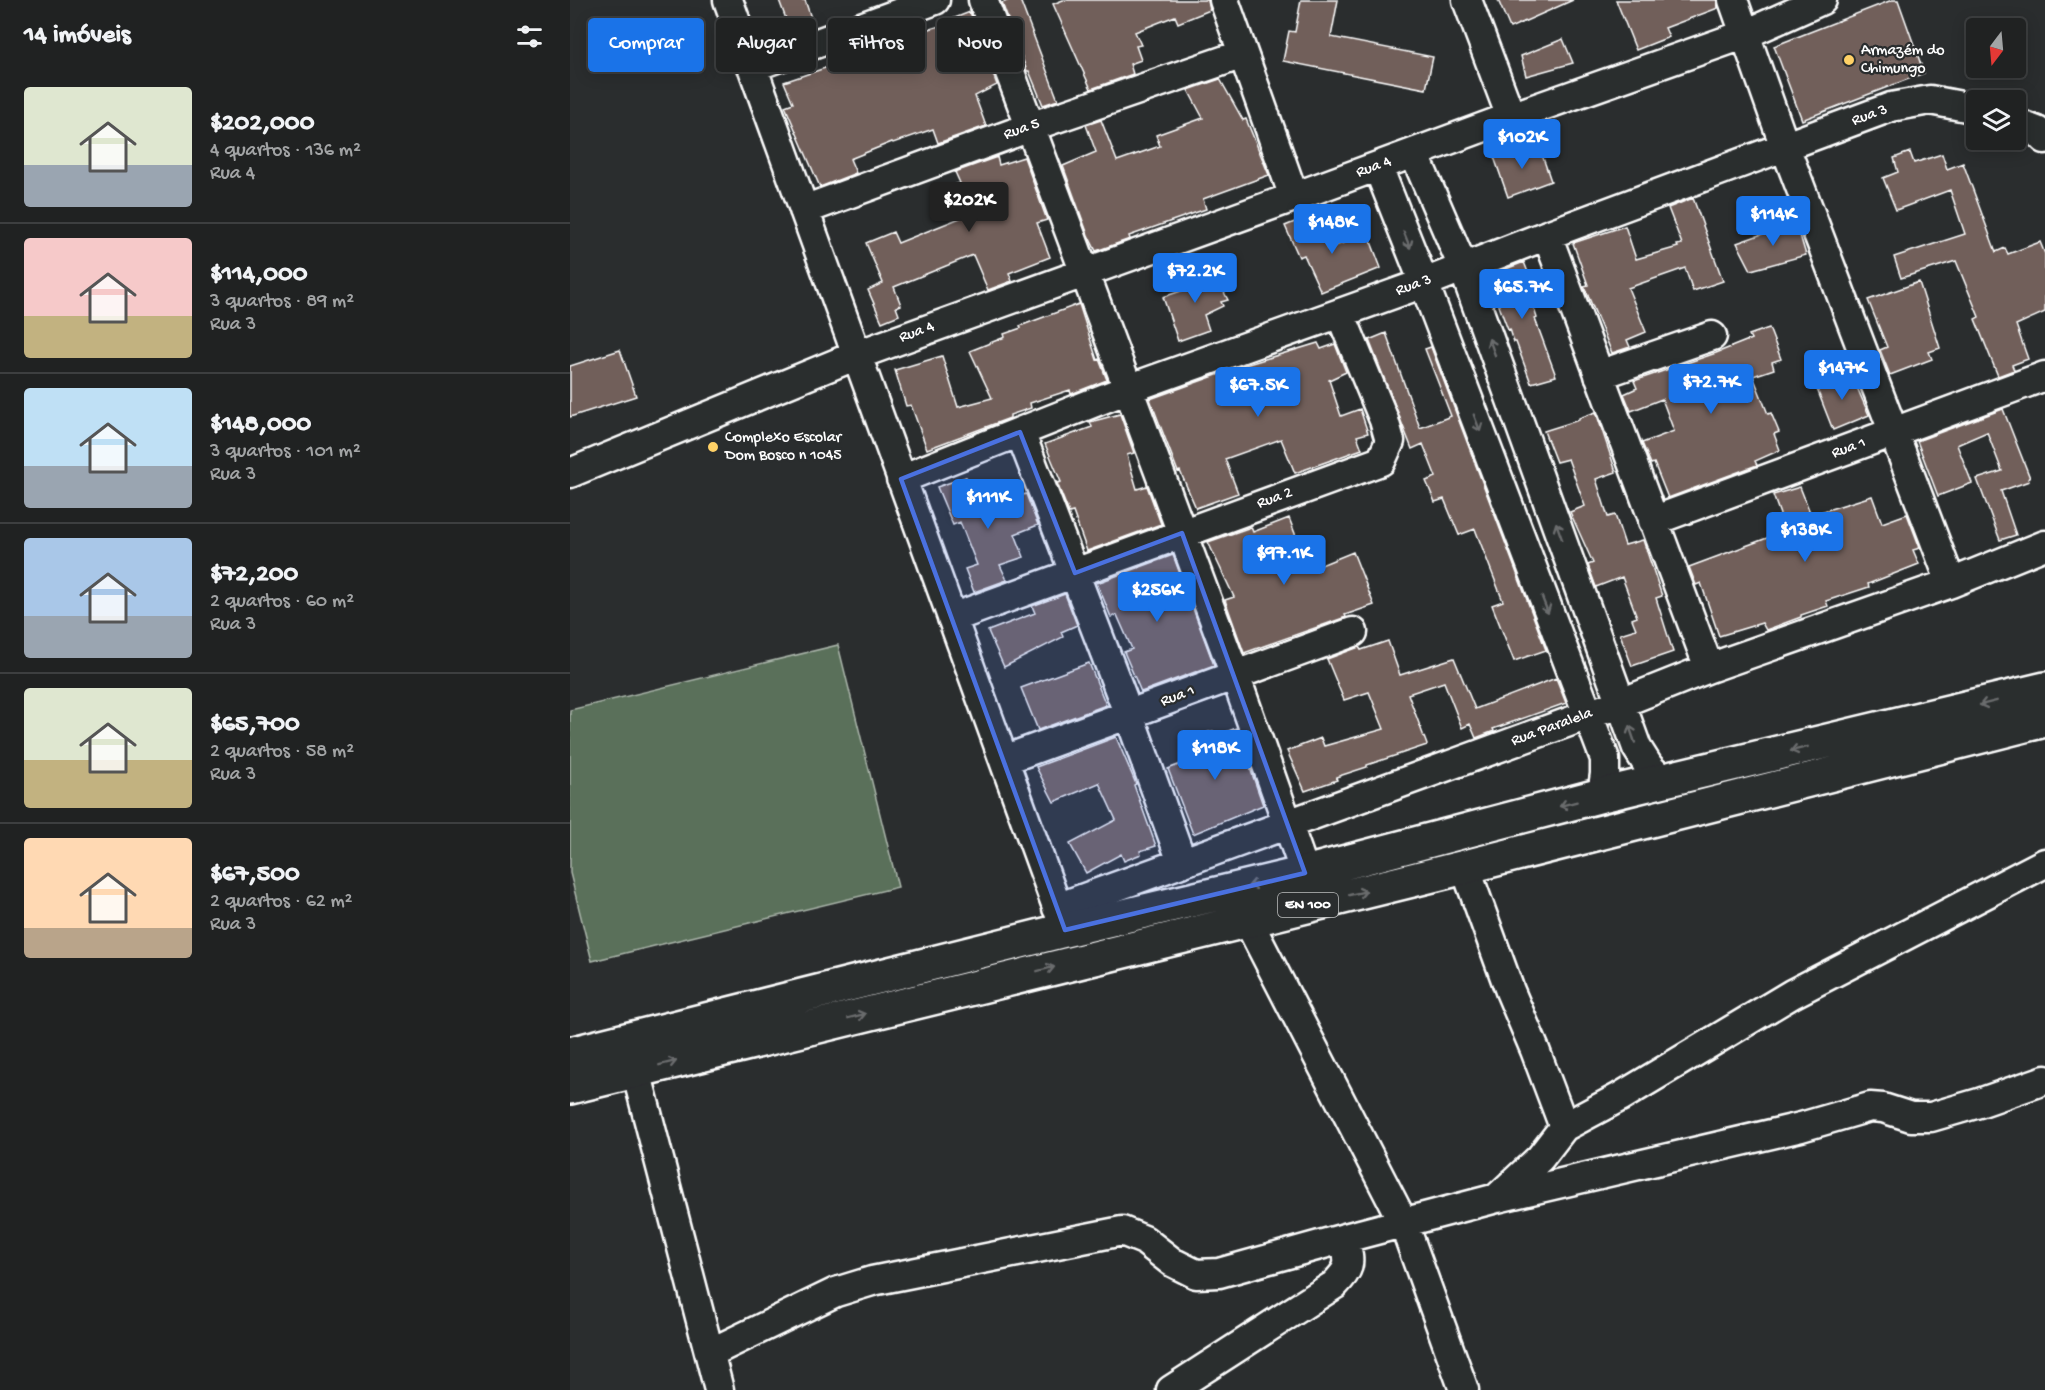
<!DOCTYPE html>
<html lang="pt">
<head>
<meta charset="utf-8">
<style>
	:root { --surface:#202222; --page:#282a2a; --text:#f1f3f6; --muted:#a2a4a5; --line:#3d3f40; --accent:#1a73e8 }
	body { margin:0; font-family:"Gochi Hand",sans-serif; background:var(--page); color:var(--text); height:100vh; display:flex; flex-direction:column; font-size:22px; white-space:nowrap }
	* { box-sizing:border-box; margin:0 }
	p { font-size:20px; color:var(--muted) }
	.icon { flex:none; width:33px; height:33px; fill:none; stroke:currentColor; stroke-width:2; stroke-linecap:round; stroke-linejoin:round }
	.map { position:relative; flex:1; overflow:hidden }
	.sheet { display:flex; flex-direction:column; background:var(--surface); width:570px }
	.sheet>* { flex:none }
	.top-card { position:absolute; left:18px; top:18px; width:570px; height:54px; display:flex; gap:12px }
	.needle { width:39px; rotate:196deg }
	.controls { position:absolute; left:1396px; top:18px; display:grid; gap:12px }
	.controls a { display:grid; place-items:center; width:60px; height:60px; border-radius:6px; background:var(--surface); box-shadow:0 3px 15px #0003,0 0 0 2px var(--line); font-size:30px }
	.price { position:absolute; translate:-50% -51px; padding:0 14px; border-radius:6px; background:var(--accent); color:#fff; font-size:20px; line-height:39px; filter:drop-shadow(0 2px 3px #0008) }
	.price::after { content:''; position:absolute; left:50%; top:36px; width:18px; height:14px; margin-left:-9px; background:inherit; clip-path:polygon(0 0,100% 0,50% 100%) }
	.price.current { background:#222; color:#fff }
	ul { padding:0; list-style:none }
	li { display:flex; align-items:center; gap:18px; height:150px; padding:0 24px }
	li+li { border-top:2px solid var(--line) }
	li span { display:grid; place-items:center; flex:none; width:168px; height:120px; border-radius:6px; color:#555 }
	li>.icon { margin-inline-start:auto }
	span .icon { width:72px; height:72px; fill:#fffc; stroke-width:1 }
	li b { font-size:26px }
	h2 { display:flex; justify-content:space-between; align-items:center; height:72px; padding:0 24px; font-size:26px }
	.tag { padding:0 21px; border-radius:6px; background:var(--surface); box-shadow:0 3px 15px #0003,0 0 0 2px var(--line); font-size:21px; line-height:54px }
	.tag.current { background:var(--accent); color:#fff }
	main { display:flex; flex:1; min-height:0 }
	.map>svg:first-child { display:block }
</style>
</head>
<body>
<main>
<section class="sheet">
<h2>14 imóveis<svg class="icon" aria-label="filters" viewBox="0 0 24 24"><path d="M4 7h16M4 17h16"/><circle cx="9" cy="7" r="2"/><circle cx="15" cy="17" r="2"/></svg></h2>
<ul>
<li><span style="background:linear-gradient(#dfe7d0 65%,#9aa5b1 0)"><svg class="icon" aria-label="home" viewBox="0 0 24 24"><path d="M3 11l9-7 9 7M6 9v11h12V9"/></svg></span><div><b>$202,000</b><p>4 quartos · 136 m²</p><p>Rua 4</p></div></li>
<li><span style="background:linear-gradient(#f6c9c9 65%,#c2b280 0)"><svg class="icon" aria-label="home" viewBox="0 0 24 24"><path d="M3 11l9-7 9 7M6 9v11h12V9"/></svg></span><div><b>$114,000</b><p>3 quartos · 89 m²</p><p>Rua 3</p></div></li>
<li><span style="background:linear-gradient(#bfe0f5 65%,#9aa5b1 0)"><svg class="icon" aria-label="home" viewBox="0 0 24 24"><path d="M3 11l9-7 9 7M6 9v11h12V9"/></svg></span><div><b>$148,000</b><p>3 quartos · 101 m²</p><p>Rua 3</p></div></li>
<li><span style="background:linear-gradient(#a9c7e8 65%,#9aa5b1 0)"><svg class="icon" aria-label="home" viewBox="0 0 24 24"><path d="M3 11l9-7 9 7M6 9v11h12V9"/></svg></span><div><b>$72,200</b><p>2 quartos · 60 m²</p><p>Rua 3</p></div></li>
<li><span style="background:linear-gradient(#dfe7d0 60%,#c2b280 0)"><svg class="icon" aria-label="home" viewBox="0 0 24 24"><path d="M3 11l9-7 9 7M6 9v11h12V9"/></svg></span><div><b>$65,700</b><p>2 quartos · 58 m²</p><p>Rua 3</p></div></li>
<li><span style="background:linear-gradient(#ffd9b3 75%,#b9a48a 0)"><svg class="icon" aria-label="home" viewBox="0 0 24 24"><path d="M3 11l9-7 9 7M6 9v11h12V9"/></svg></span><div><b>$67,500</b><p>2 quartos · 62 m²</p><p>Rua 3</p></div></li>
</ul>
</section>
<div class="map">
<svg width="1475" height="1390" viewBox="0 0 1475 1390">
	<rect width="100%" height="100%" fill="#2a2d2e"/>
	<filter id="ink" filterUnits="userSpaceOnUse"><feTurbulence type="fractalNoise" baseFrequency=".0167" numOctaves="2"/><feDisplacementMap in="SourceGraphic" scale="12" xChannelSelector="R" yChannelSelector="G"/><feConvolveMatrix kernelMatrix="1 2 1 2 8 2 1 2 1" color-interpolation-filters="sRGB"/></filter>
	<g filter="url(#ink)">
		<path fill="#5a6f5a" stroke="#acb7ac" stroke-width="1.5" d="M268,645l60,242 -306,74 -22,-88v-163z"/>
		<path fill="#715f5a" stroke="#fff" stroke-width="1.5" d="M209,0h26l9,27 -22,8z
			M439,0h11l38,100 -15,5 -14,-34h-2l-25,-68z
			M493,0h145l2,10 -32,13 -3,-7 -40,16 6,13 -5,1 5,14 -11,4 3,10 -42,15 -38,-85z
			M731,0h37l-7,37 102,20 -7,32 -143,-28 6,-30 6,1z
			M928,0h75l-63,28z
			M1046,0h101l1,8 -53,20 4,9 -33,13z
			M1322,0h6l26,73 -122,47 -28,-74z
			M400,12l27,73 -22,11 11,30 -48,17 -5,-14 -40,14 -1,-1 -42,17 6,14 -36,14 -35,-81 8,-3 -9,-21 47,-16 -2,-5 48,-17 67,-19 -2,-2z
			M993,39l10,24 -47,13 -5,-20z
			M650,79l23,41 3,-1 23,56 -66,24 3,10 -77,27 1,3 -34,12 -8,-16 -25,-69 33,-14 -10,-27 15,-5 16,41 43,-15 -4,-11 47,-17 -15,-28z
			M969,146l12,35 -43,16 -15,-43 15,-4 3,6z
			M1340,152l4,11 28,-9 5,15 16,-6 33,89 9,-4 3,6 32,-12 5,12v58l-29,13 12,34 -16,6 2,5 -16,6 -23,-57 4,-2 -23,-56 -55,17 -7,-21 71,-23 -15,-44 -54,20 -13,-32 15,-6 -4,-14z
			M427,157l2,8 25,-8 23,63 -10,3 13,34 -41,16 3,8 -24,9 -15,-35 -79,32 7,18 -5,2 3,8 -17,7 -14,-32 15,-7 -17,-40 27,-11 5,11 62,-25 -12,-31 12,-4 -5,-11z
			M1123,198l30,83 -30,10 -8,-23 -57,20 18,44 -19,8 3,7 -18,6 -28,-67 4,-1 -15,-42 52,-17 11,33 42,-12 -1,-2 5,-1 -14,-36z
			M742,215l15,34 41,-15 13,34 -60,24 -17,-37 -5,2 -14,-31z
			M1226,222l10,33 -55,15 -14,-27z
			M954,262l7,18 -3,1 8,23 -3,1 4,13 -2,1 21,57 -25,7 -15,-41h-2l-4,-13 -2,1 -20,-54z
			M639,263l19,37 -7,2 2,4 -19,9 5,15 -31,11 -15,-44 36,-12 -6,-13z
			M1349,282l21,66 -11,4 3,7 -42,16 -10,-25 7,-3 -19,-47z
			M509,304l18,56 2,-1 8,21 -36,14 -1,-4 -40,13 1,5 -21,7v3l-83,31 -16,-44 -5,1 -11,-36 47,-14 16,51 34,-9 -22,-47 35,-14 -1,-3 17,-6 -1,-2z
			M1199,328l12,31 -9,3 2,7 -21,7 15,38 3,-1 8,19 -5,2 6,16 -25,11 2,4 -89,33 -14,-35 -3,1 -9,-21 32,-12 -12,-32 -31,12 -7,-17 13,-6 -3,-7 82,-28 35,-14 -2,-4z
			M816,333l34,95 31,-12 -26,-67 6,-2 115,303 -32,11 -22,-56 11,-4 -28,-72 -16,6 -15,-36 -9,3 -9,-21 10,-4 -13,-33 -11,5 -43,-109z
			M748,343l3,6 14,-5 11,28 -17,8 12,36 19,-7 8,24 -11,3 5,13 -67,24 -14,-34 -56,20 13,34 -42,15 -16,-37 -2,1 -28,-73 92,-33z
			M50,350l16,46 -66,21v-51z
			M1282,376l17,39 -36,15 -18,-46 21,-7 3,4z
			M1433,409l27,69 -2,1 1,2 -28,10 15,44 -16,5 -23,-61 25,-8 -15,-39 -30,13 15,38 -34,13 -21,-55z
			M1026,412l20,60 -20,7 12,38 7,-2 10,30 18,-5 19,56 -6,2 17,54 -41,14 -12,-32 16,-5 -4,-10 5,-2 -15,-40 -26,10 -8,-22 5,-2 -23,-51 15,-6 -17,-47 -12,3 -12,-31 35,-11v-2z
			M550,414l14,39 -7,2 10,34 10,-3 14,38 -74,27 -14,-39 -4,1 -12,-30 4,-1 -16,-38 47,-17 -2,-5z
			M396,477l10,24 8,-4 4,9 38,-12 12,31 -23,9 9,23 -24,8 7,15 -33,12 -9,-23 12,-4 -17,-43 -7,3 -16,-38z
			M1230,487l11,28 61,-19 10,27 25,-9 13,34 -7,2 6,14 -51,20 1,3 -43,14 2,5 -27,9v2l-35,13 -4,-7 -43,13 -18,-53 -5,2 -7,-18 97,-36 -13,-36z
			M719,518l20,52 44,-18 21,53 -29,10 1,2 -102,36 -19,-53 9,-3 -26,-55 43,-15 2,5z
			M603,555l41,110 -73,27 -17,-40 8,-3 -15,-34 -6,2 -14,-34z
			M495,594l12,31 -16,7 2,5 -59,30 -16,-36 47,-18 -3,-7z
			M818,641l12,34 54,-17 21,51 81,-31 10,25 -73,26 1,2 -18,7 -6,-14 -8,4 -18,-46 -36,12 19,51 -60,20v2l-31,10 1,3 -32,11 -18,-40 34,-13 3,8 60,-17 -15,-37 -25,8 -17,-41 32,-12 2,3z
			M519,663l17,42 -68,25 -17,-42z
			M666,728l27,77 -70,29 -25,-65 28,-11 -8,-20 25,-7 3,5z
			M546,737l20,47 -2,1 22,61 -16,5 1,3 -17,7 -3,-7 -35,19 -16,-29 46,-24 -17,-37 -45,19 -18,-35z"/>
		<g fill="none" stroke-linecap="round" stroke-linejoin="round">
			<defs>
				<path id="minor" d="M158,0l336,926
					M413,0l252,675 70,198
					M654,0l70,197
					M897,0l44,117
					M1163,0l52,147 166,436
					M182,67l183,-67
					M1446,123l21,8 8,8
					M844,153l49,114 174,481 12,19 15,15
					M808,167l46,116 181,476v15l-3,21
					M234,210l226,-83 213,-73
					M977,235l162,433
					M1029,375l113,-39
					M450,432l109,283 53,147
					M0,473l287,-118 437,-158 217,-80 235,-83 76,-34
					M331,479l227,-90 296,-106 123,-48 344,-128 39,-7 47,9
					M1083,521l392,-145
					M382,618l429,-157 9,-20 -6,-21 -44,-107
					M434,760l349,-128
					M895,867l45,124 25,59 29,77
					M487,908l564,-205 88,-35 242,-85 94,-38
					M677,919l157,305 60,166
					M66,1071l83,319
					M927,1198l43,-40 24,-31 56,-30 172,-103 253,-131
					M140,1353l126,-61 36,-11 250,-50 22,9 28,22 24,12 23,-1 126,-35 152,-40 304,-71 69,-20 13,1 28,9h20l48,-14 66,-23
					M601,1390l163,-105c19,-19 15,-22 11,-47"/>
				<path id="major" d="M0,1054l495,-124 240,-57 297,-78 443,-106
					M0,1087l895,-220 580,-147"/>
			</defs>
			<use href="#minor" stroke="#fff" stroke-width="33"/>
			<use href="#major" stroke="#fff" stroke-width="38"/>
			<use href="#minor" stroke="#2a2d2e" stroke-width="28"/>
			<use href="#major" stroke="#2a2d2e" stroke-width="33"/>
		</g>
		<defs><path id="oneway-shaft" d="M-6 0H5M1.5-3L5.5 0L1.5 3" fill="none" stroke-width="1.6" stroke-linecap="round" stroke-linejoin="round" transform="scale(1.5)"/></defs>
		<g stroke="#6a6c6d">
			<use href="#oneway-shaft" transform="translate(837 240) rotate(68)"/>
			<use href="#oneway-shaft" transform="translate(922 347) rotate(-110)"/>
			<use href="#oneway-shaft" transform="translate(907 423) rotate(69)"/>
			<use href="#oneway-shaft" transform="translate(989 531) rotate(-110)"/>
			<use href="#oneway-shaft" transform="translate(975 605) rotate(69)"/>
			<use href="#oneway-shaft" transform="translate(1418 703) rotate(166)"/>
			<use href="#oneway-shaft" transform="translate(1062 734) rotate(-109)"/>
			<use href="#oneway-shaft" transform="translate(1229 749) rotate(166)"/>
			<use href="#oneway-shaft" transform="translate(998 804) rotate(165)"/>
			<use href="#oneway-shaft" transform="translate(687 884) rotate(167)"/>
			<use href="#oneway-shaft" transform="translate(788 893) rotate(-13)"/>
			<use href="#oneway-shaft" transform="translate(476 969) rotate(-14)"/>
			<use href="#oneway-shaft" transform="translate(287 1016) rotate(-14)"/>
			<use href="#oneway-shaft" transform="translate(98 1063) rotate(-14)"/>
		</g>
	</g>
	<path fill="#4a71e0" fill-opacity="0.2" stroke="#4a71e0" stroke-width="4.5" stroke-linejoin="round" d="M450,432l55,141 107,-40 123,340 -240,57 -164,-451z"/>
	<g fill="#ffd166" stroke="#2a2d2e" stroke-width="2">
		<circle cx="1279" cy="60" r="6"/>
		<circle cx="143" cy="447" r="6"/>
	</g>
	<g text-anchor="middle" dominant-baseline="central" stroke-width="4.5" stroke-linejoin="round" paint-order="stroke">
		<rect fill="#2a2d2e" stroke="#bfc0c0" stroke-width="1.5" x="708" y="893" width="60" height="24" rx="4.5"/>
		<g font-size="15" font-weight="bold" fill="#fff">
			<text x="738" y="905">EN 100</text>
		</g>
		<g font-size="16" fill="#fff" stroke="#2a2d2e" text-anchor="start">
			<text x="1291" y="51">Armazém do<tspan x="1291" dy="18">Chimungo</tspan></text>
			<text x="155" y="438">Complexo Escolar<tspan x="155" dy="18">Dom Bosco n 1045</tspan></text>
		</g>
		<g font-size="16" fill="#fff" stroke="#2a2d2e">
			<text transform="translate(1300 116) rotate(-20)">Rua 3</text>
			<text transform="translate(452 130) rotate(-20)">Rua 5</text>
			<text transform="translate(804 168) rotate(-20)">Rua 4</text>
			<text transform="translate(844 286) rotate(-20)">Rua 3</text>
			<text transform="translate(347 333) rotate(-20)">Rua 4</text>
			<text transform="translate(1279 449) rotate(-20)">Rua 1</text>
			<text transform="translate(705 499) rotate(-20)">Rua 2</text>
			<text transform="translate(608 697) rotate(-21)">Rua 1</text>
			<text transform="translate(982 728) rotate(-20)">Rua Paralela</text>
		</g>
	</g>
</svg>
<div class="controls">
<a><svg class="needle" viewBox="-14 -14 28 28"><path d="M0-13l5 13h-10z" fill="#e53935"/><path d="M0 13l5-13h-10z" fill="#a2a4a5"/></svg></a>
<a><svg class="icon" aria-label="layers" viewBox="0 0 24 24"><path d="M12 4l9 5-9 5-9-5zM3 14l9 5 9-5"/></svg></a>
</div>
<b class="price" style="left:952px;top:170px">$102K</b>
<b class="price current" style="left:399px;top:233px">$202K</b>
<b class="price" style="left:1203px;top:247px">$114K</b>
<b class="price" style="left:762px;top:255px">$148K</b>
<b class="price" style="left:625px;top:304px">$72.2K</b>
<b class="price" style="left:952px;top:320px">$65.7K</b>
<b class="price" style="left:1272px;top:401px">$147K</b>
<b class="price" style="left:1141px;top:415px">$72.7K</b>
<b class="price" style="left:688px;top:418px">$67.5K</b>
<b class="price" style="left:418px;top:530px">$111K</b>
<b class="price" style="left:1235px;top:563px">$138K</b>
<b class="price" style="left:714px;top:586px">$97.1K</b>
<b class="price" style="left:587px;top:623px">$256K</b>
<b class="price" style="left:645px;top:781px">$118K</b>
<div class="top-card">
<a class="tag current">Comprar</a>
<a class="tag">Alugar</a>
<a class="tag">Filtros</a>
<a class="tag">Novo</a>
</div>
</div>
</main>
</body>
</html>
